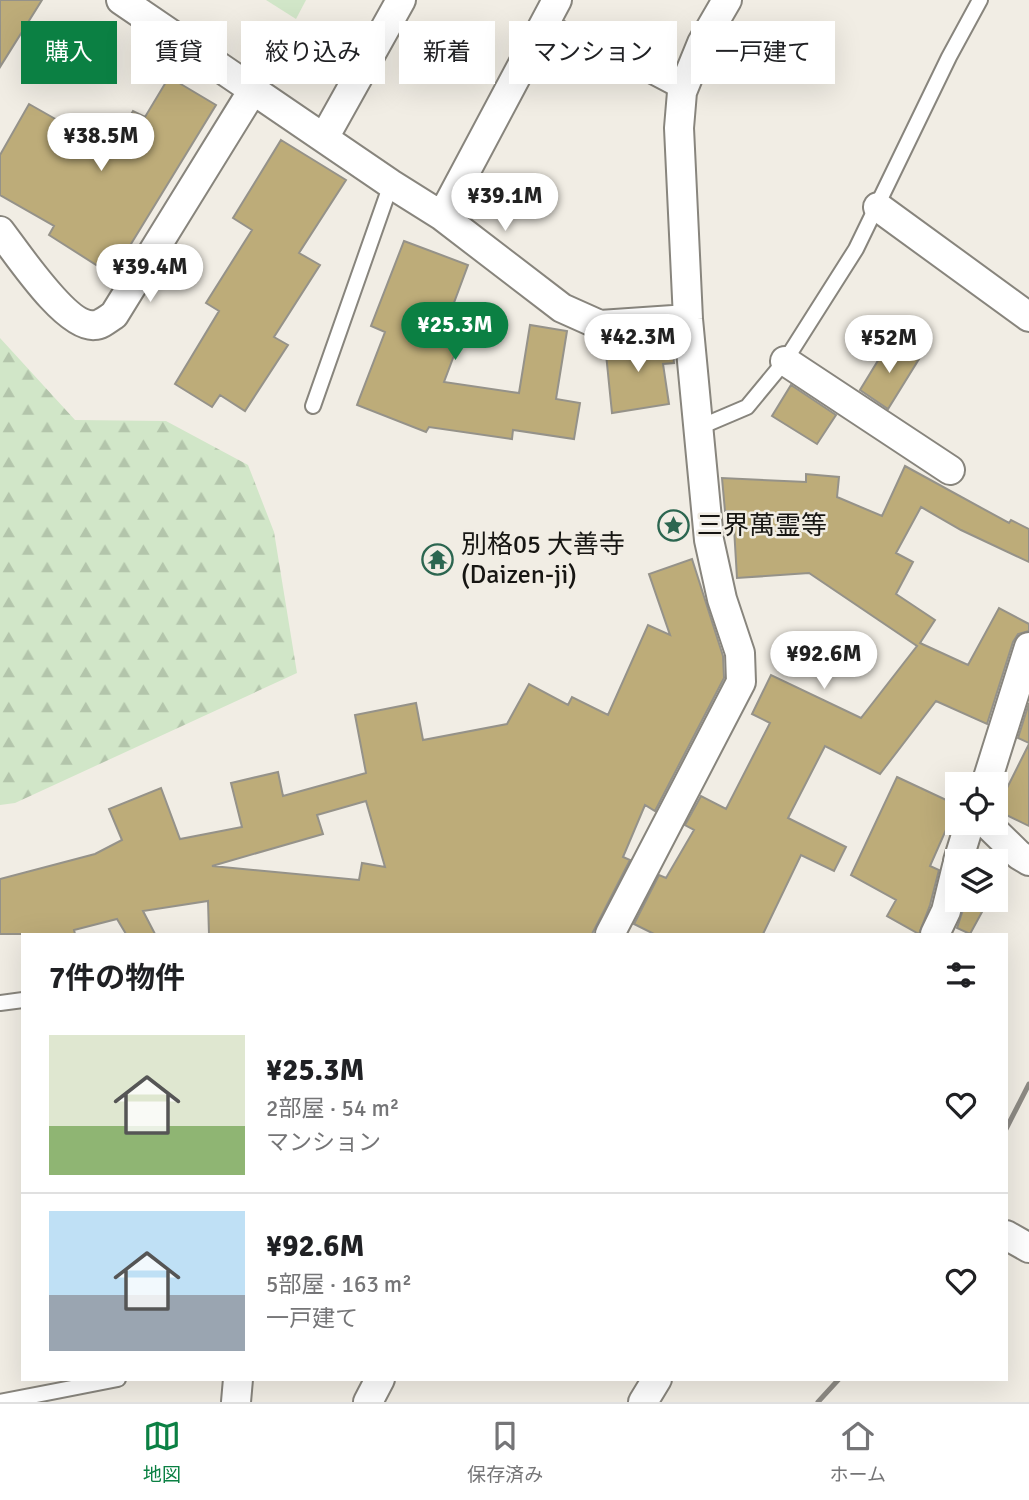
<!DOCTYPE html>
<html lang="ja">
<head>
<meta charset="utf-8">
<style>
	:root { --surface:#fff; --page:#f6f6f6; --text:#202124; --muted:#757577; --line:#e0e0e0; --accent:#0b8043 }
	body { margin:0; font-family:Signika,"Noto Sans JP",sans-serif; background:var(--page); color:var(--text); height:100vh; display:flex; flex-direction:column; font-size:26px; white-space:nowrap }
	* { box-sizing:border-box; margin:0 }
	p { font-size:23px; color:var(--muted) }
	.icon { flex:none; width:38px; height:38px; fill:none; stroke:currentColor; stroke-width:2; stroke-linecap:round; stroke-linejoin:round }
	.map { position:relative; flex:1; overflow:hidden }
	.drawer { position:absolute; left:21px; top:933px; width:987px; height:448px; display:flex; flex-direction:column; background:var(--surface); border-radius:0px; box-shadow:0 7px 28px #0002 }
	.drawer>* { flex:none }
	.top-card { position:absolute; left:21px; top:21px; width:987px; height:63px; display:flex; gap:14px }
	.controls { position:absolute; left:945px; top:772px; display:grid; gap:14px }
	.controls a { display:grid; place-items:center; width:63px; height:63px; border-radius:0px; background:var(--surface); box-shadow:0 7px 28px #0002; font-size:35px }
	.price { position:absolute; translate:-50% -60px; padding:0 16px; border-radius:24px; background:#fff; color:#222; font-size:23px; line-height:46px; filter:drop-shadow(0 2px 4px #0008) }
	.price::after { content:''; position:absolute; left:50%; top:42px; width:21px; height:16px; margin-left:-10px; background:inherit; clip-path:polygon(0 0,100% 0,50% 100%) }
	.price.current { background:var(--accent); color:#fff }
	ul { padding:0; list-style:none }
	li { display:flex; align-items:center; gap:21px; height:175px; padding:0 28px }
	li+li { border-top:2px solid var(--line) }
	li span { display:grid; place-items:center; flex:none; width:196px; height:140px; border-radius:0px; color:#555 }
	li>.icon { margin-inline-start:auto }
	span .icon { width:84px; height:84px; fill:#fffc; stroke-width:1 }
	li b { font-size:30px }
	h2 { display:flex; justify-content:space-between; align-items:center; height:84px; padding:0 28px; font-size:30px }
	.pill { padding:0 24px; border-radius:0px; background:var(--surface); box-shadow:0 7px 28px #0002; font-size:24px; line-height:63px }
	.pill.current { background:var(--accent); color:#fff }
	.menu { display:flex; justify-content:space-around; align-items:center; height:98px; border-top:2px solid var(--line); background:var(--surface); font-size:19px; color:var(--muted) }
	.menu a { display:grid; justify-items:center; gap:4px }
	.menu .current { color:var(--accent) }
	.map>svg:first-child { display:block }
</style>
</head>
<body>
<div class="map">
<svg width="1029" height="1402" viewBox="0 0 1029 1402">
	<defs>
		<pattern id="forest-firs" width="22" height="20" patternUnits="userSpaceOnUse" patternTransform="scale(1.75)"><rect width="22" height="20" fill="#d1e6c8"/><path d="M5 1l3.5 6h-7zM16 11l3.5 6h-7z" fill="#b3c5ab"/></pattern>
	</defs>
	<rect width="100%" height="100%" fill="#f1ede4"/>
	<path fill="url(#forest-firs)" d="M0,338l75,82 91,1 82,44 26,67 23,141 -282,130 -15,2z"/>
	<path fill="#d1e6c8" d="M266,0h40l-10,19z"/>
	<path fill="#bdac79" stroke="#959289" stroke-width="2" fill-rule="evenodd" d="M0,0h42l-42,67z
		M169,77l47,28 -104,170 -63,-40 5,-9 -54,-31v-40l29,-51 81,46 23,-39 12,6z
		M281,140l65,40 -47,73 21,12 -46,72 14,8 -43,66 -25,-16 -8,12 -37,-23 44,-73 -13,-8 46,-73 -19,-12z
		M404,241l64,24 -29,78 17,7 -12,32 75,11 11,-68 37,6 -11,68 24,4 -6,36 -61,-9 -1,9 -83,-12 -3,5 -69,-27 28,-73 -14,-6z
		M671,338l3,25 -11,1 6,40 -57,9 -7,-69z
		M890,341l29,18 -31,50 -28,-19z
		M791,385l45,30 -19,29 -45,-28z
		M905,466l104,57 2,-3 18,9v33l-68,-32 -40,-23 -25,46 17,9 -17,32 39,26 -15,23 48,22 31,-57 30,16v7l-11,3 -5,8 -26,82 -51,-23 -56,73 -55,-28 -37,72 58,29 -12,24 -33,-16 -38,79h-109l-20,-10 25,-49 7,3 28,-48 -9,-5 16,-29 25,13 44,-86 -18,-9 19,-39 90,43 56,-72 -108,-73 -72,5 -4,-67h-8l-3,-33 84,4v-8l33,3 -2,20 45,19z
		M692,559l31,97 1,22 -69,133 -10,-6 -22,52 7,3 -38,74h-383l-1,-33 -65,10 12,23h-29l-9,-15 -43,11 1,4h-75v-55l95,-25 27,-14 -13,-31 52,-21 19,51 62,-12 -11,-44 47,-11 5,24 83,-23 -11,-58 61,-12 7,37 84,-16 22,-40 39,21 4,-8 36,18 40,-90 22,10 -21,-61zM366,801l19,66 -23,-4 -3,17 -147,-14 111,-32 -6,-19z
		M1029,703v40l-11,-5z
		M1029,744v82l-33,-16z
		M897,777l60,28 -27,61 9,4 -9,35 -11,29 -32,-18 9,-16 -45,-25z
		M965,904l17,8 -12,22 -13,-6z"/>
	<g fill="none" stroke-linecap="round" stroke-linejoin="round">
		<defs>
			<path id="service" d="M547,21l135,71
				M313,406l78,-222
				M700,427l47,-20 38,-46 71,-112 93,-192 31,-57
				M0,1003l23,-3
				M0,1402l118,-23"/>
			<path id="minor" d="M121,0l270,184 51,32 120,92 38,17 88,-6
				M324,138l77,-138
				M878,207l151,110
				M442,216l115,-216
				M0,231c17,22 67,98 95,94 6,0 14,-7 19,-10l139,-225
				M785,361l165,109
				M986,784l43,-137
				M985,822l34,33 10,6
				M958,861l12,-39
				M610,934l131,-252 -1,-29 -18,-54 -13,-59 -21,-221 -9,-191 3,-36 20,-49 25,-43
				M935,934l11,-23 11,-45
				M1006,1235l23,13
				M236,1402l2,-23
				M368,1402l12,-23
				M643,1402l14,-23"/>
		</defs>
		<use href="#service" stroke="#88857d" stroke-width="18"/>
		<use href="#minor" stroke="#88857d" stroke-width="32"/>
		<use href="#service" stroke="#fff" stroke-width="14"/>
		<use href="#minor" stroke="#fff" stroke-width="28"/>
		<path stroke="#8d8a84" stroke-width="5" d="M1006,1129l23,-45
			M818,1402l21,-23"/>
	</g>
	<defs>
		<symbol id="sight-ring" viewBox="-11 -11 22 22"><circle r="9.5" fill="#f1ede4" stroke="#2c6650" stroke-width="1.5"/><path d="M0-6L1.8-2.2L6-1.7L2.9 1.2L3.7 5.4L0 3.3L-3.7 5.4L-2.9 1.2L-6-1.7L-1.8-2.2Z" fill="#2c6650"/></symbol>
		<symbol id="temple-ring" viewBox="-11 -11 22 22"><circle r="9.5" fill="#f1ede4" stroke="#2c6650" stroke-width="1.5"/><path d="M0-6L5-2H3V0L6.5 2.5H4V6H1.5V3h-3V6H-4V2.5H-6.5L-3 0V-2H-5Z" fill="#2c6650"/></symbol>
	</defs>
	<g fill-rule="evenodd">
		<use href="#sight-ring" x="656" y="508" width="35" height="35"/>
		<use href="#temple-ring" x="420" y="542" width="35" height="35"/>
	</g>
	<g text-anchor="middle" dominant-baseline="central" stroke-width="5" stroke-linejoin="round" paint-order="stroke">
		<g font-size="26" fill="#171613" stroke="#f1ede4" text-anchor="start">
			<text x="697" y="526">三界萬霊等</text>
			<text x="461" y="545">別格05 大善寺<tspan x="461" dy="30">(Daizen-ji)</tspan></text>
		</g>
	</g>
</svg>
<div class="controls">
<a><svg class="icon" aria-label="locate" viewBox="0 0 24 24"><circle cx="12" cy="12" r="6"/><path d="M12 2v4M12 18v4M2 12h4M18 12h4"/></svg></a>
<a><svg class="icon" aria-label="layers" viewBox="0 0 24 24"><path d="M12 4l9 5-9 5-9-5zM3 14l9 5 9-5"/></svg></a>
</div>
<b class="price" style="left:101px;top:173px">¥38.5M</b>
<b class="price" style="left:505px;top:233px">¥39.1M</b>
<b class="price" style="left:150px;top:304px">¥39.4M</b>
<b class="price current" style="left:455px;top:362px">¥25.3M</b>
<b class="price" style="left:638px;top:374px">¥42.3M</b>
<b class="price" style="left:889px;top:375px">¥52M</b>
<b class="price" style="left:824px;top:691px">¥92.6M</b>
<div class="top-card">
<a class="pill current">購入</a>
<a class="pill">賃貸</a>
<a class="pill">絞り込み</a>
<a class="pill">新着</a>
<a class="pill">マンション</a>
<a class="pill">一戸建て</a>
</div>
<section class="drawer">
<h2>7件の物件<svg class="icon" aria-label="filters" viewBox="0 0 24 24"><path d="M4 7h16M4 17h16"/><circle cx="9" cy="7" r="2"/><circle cx="15" cy="17" r="2"/></svg></h2>
<ul>
<li><span style="background:linear-gradient(#dfe7d0 65%,#8fb573 0)"><svg class="icon" aria-label="home" viewBox="0 0 24 24"><path d="M3 11l9-7 9 7M6 9v11h12V9"/></svg></span><div><b>¥25.3M</b><p>2部屋 · 54 m²</p><p>マンション</p></div><svg class="icon" aria-label="heart" viewBox="0 0 24 24"><path d="M12 20l-8-8c-3-5 5-10 8-4 3-6 11-1 8 4z"/></svg></li>
<li><span style="background:linear-gradient(#bfe0f5 60%,#9aa5b1 0)"><svg class="icon" aria-label="home" viewBox="0 0 24 24"><path d="M3 11l9-7 9 7M6 9v11h12V9"/></svg></span><div><b>¥92.6M</b><p>5部屋 · 163 m²</p><p>一戸建て</p></div><svg class="icon" aria-label="heart" viewBox="0 0 24 24"><path d="M12 20l-8-8c-3-5 5-10 8-4 3-6 11-1 8 4z"/></svg></li>
</ul>
</section>
</div>
<nav class="menu">
<a class="current"><svg class="icon" aria-label="map" viewBox="0 0 24 24"><path d="M3 6l6-2 6 2 6-2v14l-6 2-6-2-6 2zM9 4v14M15 6v14"/></svg>地図</a>
<a><svg class="icon" aria-label="saved" viewBox="0 0 24 24"><path d="M7 4h10v16l-5-4-5 4z"/></svg>保存済み</a>
<a><svg class="icon" aria-label="home" viewBox="0 0 24 24"><path d="M3 11l9-7 9 7M6 9v11h12V9"/></svg>ホーム</a>
</nav>
</body>
</html>
